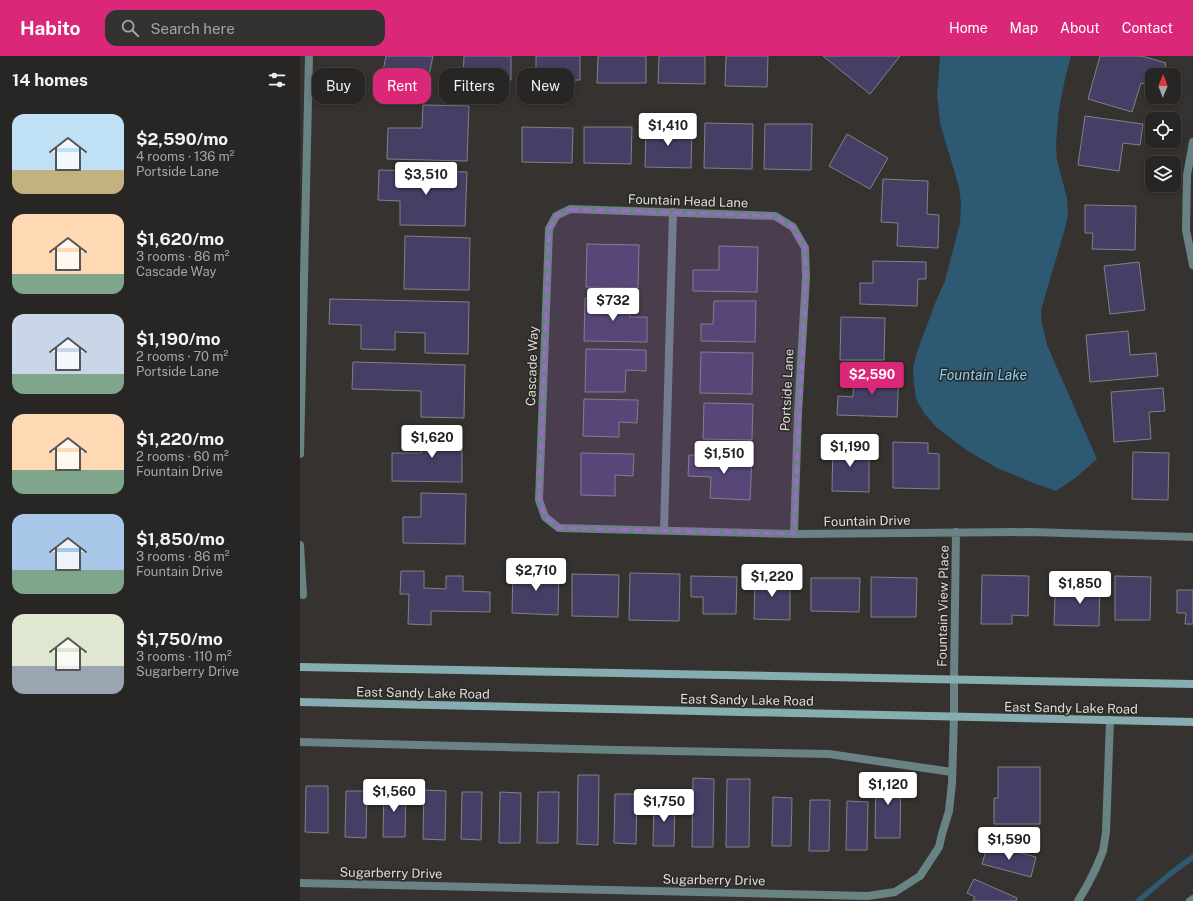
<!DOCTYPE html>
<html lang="en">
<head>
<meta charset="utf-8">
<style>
	:root { --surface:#282624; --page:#343231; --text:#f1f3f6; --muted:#a5a5a6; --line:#444341; --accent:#db2777 }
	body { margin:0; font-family:"Public Sans",sans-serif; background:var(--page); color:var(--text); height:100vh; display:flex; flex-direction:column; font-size:15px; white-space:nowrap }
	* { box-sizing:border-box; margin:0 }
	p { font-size:13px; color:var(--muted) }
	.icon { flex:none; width:22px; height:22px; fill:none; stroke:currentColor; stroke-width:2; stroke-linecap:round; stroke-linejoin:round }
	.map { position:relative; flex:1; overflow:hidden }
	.details { display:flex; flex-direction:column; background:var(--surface); width:300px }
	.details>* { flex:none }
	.banner { position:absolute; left:12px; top:12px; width:380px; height:36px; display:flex; gap:8px }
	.needle { width:26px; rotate:1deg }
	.buttons { position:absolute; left:845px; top:12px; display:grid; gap:8px }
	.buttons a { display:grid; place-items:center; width:36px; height:36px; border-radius:8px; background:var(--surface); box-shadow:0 2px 6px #0003,0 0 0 1px var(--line); font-size:20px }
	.price { position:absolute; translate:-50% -34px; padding:0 9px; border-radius:4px; background:#fff; color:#222; font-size:13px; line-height:26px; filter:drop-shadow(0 1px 2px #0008) }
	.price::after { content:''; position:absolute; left:50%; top:24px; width:12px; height:9px; margin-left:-6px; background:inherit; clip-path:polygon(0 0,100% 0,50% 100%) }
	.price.selected { background:var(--accent); color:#fff }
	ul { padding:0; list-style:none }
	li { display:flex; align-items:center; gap:12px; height:100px; padding:0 12px }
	li span { display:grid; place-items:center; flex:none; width:112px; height:80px; border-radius:12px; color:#555 }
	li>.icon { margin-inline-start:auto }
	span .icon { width:48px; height:48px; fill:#fffc; stroke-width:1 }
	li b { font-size:17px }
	h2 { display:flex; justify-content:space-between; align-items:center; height:48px; padding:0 12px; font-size:17px }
	.pill { padding:0 14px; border-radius:12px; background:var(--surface); box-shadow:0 2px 6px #0003,0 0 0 1px var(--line); font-size:14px; line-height:36px }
	.pill.selected { background:var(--accent); color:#fff }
	header { display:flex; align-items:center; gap:24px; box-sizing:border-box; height:56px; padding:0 20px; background:var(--accent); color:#fff }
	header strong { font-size:19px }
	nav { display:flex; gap:22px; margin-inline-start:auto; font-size:14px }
	.search { width:280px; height:36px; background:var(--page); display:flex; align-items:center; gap:10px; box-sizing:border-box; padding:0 14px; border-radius:12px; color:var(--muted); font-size:15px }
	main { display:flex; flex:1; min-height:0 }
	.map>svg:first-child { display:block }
</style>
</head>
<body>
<header>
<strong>Habito</strong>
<div class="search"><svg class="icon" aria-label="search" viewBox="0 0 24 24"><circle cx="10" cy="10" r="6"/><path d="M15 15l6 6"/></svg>Search here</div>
<nav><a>Home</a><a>Map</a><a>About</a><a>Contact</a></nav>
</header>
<main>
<section class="details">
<h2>14 homes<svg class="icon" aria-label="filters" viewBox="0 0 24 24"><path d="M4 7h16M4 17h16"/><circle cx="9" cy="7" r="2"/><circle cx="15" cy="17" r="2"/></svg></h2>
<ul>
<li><span style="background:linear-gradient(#bfe0f5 70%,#c2b280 0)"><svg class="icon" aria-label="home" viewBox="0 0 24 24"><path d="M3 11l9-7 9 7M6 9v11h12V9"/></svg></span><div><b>$2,590/mo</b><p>4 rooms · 136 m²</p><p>Portside Lane</p></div></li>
<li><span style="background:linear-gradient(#ffd9b3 75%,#7fa58c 0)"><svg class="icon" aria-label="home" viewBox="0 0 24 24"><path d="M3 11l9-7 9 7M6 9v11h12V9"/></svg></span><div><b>$1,620/mo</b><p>3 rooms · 86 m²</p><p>Cascade Way</p></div></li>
<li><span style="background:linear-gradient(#c9d6e8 75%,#7fa58c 0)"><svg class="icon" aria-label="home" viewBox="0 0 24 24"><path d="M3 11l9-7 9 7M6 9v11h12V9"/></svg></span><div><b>$1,190/mo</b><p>2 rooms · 70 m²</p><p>Portside Lane</p></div></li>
<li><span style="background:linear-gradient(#ffd9b3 70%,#7fa58c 0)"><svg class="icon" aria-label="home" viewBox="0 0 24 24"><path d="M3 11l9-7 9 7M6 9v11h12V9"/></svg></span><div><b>$1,220/mo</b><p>2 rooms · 60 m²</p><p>Fountain Drive</p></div></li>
<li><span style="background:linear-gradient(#a9c7e8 70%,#7fa58c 0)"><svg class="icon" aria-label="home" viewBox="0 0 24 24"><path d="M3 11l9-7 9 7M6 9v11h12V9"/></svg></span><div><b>$1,850/mo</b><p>3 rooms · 86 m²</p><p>Fountain Drive</p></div></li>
<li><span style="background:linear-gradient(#dfe7d0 65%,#9aa5b1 0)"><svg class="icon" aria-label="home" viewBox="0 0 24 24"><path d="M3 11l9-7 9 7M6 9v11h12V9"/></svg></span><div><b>$1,750/mo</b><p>3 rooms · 110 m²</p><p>Sugarberry Drive</p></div></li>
</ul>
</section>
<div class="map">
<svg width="893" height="845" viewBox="0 0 893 845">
	<rect width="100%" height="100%" fill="#353230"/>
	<path fill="#2d5972" d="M640,0h131l-6,23 -6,30 -3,36 1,15 10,38 1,17 -4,17 -23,78 1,14 5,21 50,114 -23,20 -18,12 -25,-9 -34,-14 -31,-18 -30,-23 -12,-14 -8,-14 -2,-15 -1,-16 4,-16 19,-51 9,-20 15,-58 1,-19 -2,-17 -7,-23 -12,-41 -3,-28z"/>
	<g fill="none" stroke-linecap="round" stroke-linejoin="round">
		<path stroke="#2d5972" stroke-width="5.5" d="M838,845l33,-28 22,-16"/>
	</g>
	<path fill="#453f65" stroke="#818185" d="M86,0h47l-6,29 -45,-9z
		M164,0h47v24l-48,-2z
		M236,0h44v24h-44z
		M298,0h48v27h-49z
		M359,0h46v28l-47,-1z
		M426,0h42l-1,31 -42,-1z
		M523,0h77l-30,38z
		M800,0h42l24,7 -3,12h-11v11l-11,-3 -9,29 -44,-13z
		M123,49l46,1 -2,55 -80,-2 1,-31h34z
		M785,60l58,8 -3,21 -17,-2 -4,28 -41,-6z
		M405,67l48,1 -1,45 -48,-1z
		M465,68h47l-1,46 -47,-1z
		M346,70l46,1 -1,41 -46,-1z
		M222,71l51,1 -1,35 -50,-1z
		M284,71h48l-1,37 -47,-1z
		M547,78l41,24 -18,31 -41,-23z
		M79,114l88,2 -2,54 -65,-1v-24l-22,-1z
		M583,123l45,2 -1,33 12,1 -1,33 -41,-2 1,-23 -17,-1z
		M785,149l51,1 -1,44 -43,-1 1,-16h-8z
		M105,180l65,2 -1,52 -65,-1z
		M287,188l52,1 -1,43 -52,-1z
		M419,190l39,1 -1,45 -64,-1v-21h26z
		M573,205l53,1v17h-8l-1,27 -57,-2v-21h13z
		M839,206l6,48 -35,4 -6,-48z
		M285,242l45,1v18h17v25l-63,-1z
		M30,243l139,3 -1,52 -43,-1v-20l-30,-1v18l-34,-1v-24l-32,-1z
		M414,245h42l-1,41 -54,-1v-17h12z
		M541,261l44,1 -1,42h-44z
		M828,275l2,24 26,-2 2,23 -68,6 -4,-47z
		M286,293l60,1v21l-20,-1 -1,22h-40z
		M401,296l52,1 -1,41 -52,-1z
		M53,306l112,3 -1,53 -43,-1v-26l-69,-2z
		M554,316l45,1 -2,44 -60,-2 1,-19 15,1z
		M863,332l2,23 -16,1 2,27 -37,3 -3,-50z
		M284,343l54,1 -1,23 -18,-1v15l-36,-1z
		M404,347l49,1 -1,36 -49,-1z
		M122,373l40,1v52l-70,-1v-28h29z
		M533,385h25l-1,12 12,1v38l-37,-1z
		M593,386l35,1v10l11,1v35l-46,-1z
		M833,396l36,1 -1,47 -36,-1z
		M281,397l53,1 -1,22 -18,-1v21l-34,-1z
		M389,399l63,3 -2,42 -40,-2 1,-21 -23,-1z
		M121,437l45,1 -1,50 -62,-1v-26h18z
		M213,514l46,1 -1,44 -46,-2z
		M101,515h23v17l22,1v-13h17v15l27,1v20l-59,-1v14l-23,-1 1,-30h-9z
		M330,517l50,1 -1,47 -50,-1z
		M272,518l47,1 -1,42 -46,-1z
		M682,519l47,1 -1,40 -16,-1v9h-31z
		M391,520l46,1 -1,37h-33v-17h-12z
		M815,520l36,1 -1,43h-35z
		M455,521h35v43l-36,-1z
		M571,521l46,1 -1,39h-45z
		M780,521h20l-1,49 -45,-1 1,-30h25z
		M511,522h49l-1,34 -48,-1z
		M877,534h16v34h-8l1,-11h-9z
		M698,711h42v57h-46v-26h4z
		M278,719h21l-1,70 -21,-1z
		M576,719h25l-1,63h-25z
		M393,722l21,1 -1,68h-21z
		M427,723h23l-1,68h-23z
		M6,730h22v47l-23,-1z
		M84,732l22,1 -1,48h-22z
		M124,734l22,1 -1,49 -22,-1z
		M46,735h21l-1,47 -21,-1z
		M162,736h20l-1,48 -20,-1z
		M200,736l21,1 -1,50h-21z
		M238,736h21l-1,51h-21z
		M315,738h22l-1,50 -22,-1z
		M473,741l19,1 -1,48h-19z
		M354,744h21l-1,46h-21z
		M510,744h20l-1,51h-20z
		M547,745l21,1 -1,48h-21z
		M688,788l48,13 -5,20 -49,-13z
		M674,823l43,19 -1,3h-43l2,-4 -8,-4z"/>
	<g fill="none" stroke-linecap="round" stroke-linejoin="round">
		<path stroke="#698283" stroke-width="8" d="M0,398l9,-398
			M364,474l9,-318
			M0,489l3,50
			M0,686l316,8 213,4 123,18
			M778,845l10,-17 8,-16 7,-17 3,-19 4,-112
			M890,845l3,-2"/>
		<path stroke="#698283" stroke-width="8" d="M893,86l-6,33 -1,55 7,35
			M494,478l4,-120 8,-137 -1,-29 -12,-21 -18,-11 -205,-7 -14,7 -7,13 -10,271 6,17 14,11 235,6 237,-2 162,5
			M0,827l568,13 27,-4 25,-16 19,-29 3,-13 7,-23 3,-28 2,-66v-37l2,-148"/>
		<path stroke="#86aeb0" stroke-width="8" d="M0,611l893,17
			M0,646l893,20"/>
	</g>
	<path fill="#9e6ac9" fill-opacity="0.2" stroke="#9e6ac9" stroke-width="3" stroke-dasharray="8 5" stroke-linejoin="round" d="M270,153l205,7 18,11 12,21 1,29 -12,257 -235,-6 -14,-11 -6,-17 10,-271 7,-13z"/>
	<g text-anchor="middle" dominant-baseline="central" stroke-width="3" stroke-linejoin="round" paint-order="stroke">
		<g font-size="13" fill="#dfdddb" stroke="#2b2926">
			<text transform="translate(388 145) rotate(2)">Fountain Head Lane</text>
			<text transform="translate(232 310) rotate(-88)">Cascade Way</text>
			<text transform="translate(487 334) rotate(-87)">Portside Lane</text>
			<text transform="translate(567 465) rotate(-1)">Fountain Drive</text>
			<text transform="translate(643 550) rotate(-89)">Fountain View Place</text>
			<text transform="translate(123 637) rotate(1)">East Sandy Lake Road</text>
			<text transform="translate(447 644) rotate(1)">East Sandy Lake Road</text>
			<text transform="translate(771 652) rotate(1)">East Sandy Lake Road</text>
			<text transform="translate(91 817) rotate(1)">Sugarberry Drive</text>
			<text transform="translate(414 824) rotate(1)">Sugarberry Drive</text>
		</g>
		<g font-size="14" font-style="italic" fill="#86cef9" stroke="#2b2926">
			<text x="683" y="319">Fountain Lake</text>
		</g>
	</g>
</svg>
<div class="buttons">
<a><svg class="needle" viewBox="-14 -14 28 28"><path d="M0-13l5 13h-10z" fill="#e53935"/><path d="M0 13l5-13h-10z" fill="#a5a5a6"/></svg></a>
<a><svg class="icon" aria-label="locate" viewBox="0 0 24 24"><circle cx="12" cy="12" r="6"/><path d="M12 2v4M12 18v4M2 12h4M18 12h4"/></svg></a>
<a><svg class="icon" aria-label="layers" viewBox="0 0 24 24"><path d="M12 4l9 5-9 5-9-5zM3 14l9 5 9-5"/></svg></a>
</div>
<b class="price" style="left:368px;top:91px">$1,410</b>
<b class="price" style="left:126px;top:140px">$3,510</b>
<b class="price" style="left:313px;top:266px">$732</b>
<b class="price selected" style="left:572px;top:340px">$2,590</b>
<b class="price" style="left:132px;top:403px">$1,620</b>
<b class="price" style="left:550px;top:412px">$1,190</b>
<b class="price" style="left:424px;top:419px">$1,510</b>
<b class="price" style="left:236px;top:536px">$2,710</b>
<b class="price" style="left:472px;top:542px">$1,220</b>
<b class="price" style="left:780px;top:549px">$1,850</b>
<b class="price" style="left:588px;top:750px">$1,120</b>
<b class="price" style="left:94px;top:757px">$1,560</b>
<b class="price" style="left:364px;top:767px">$1,750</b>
<b class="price" style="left:709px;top:805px">$1,590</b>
<div class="banner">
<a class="pill">Buy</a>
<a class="pill selected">Rent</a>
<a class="pill">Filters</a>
<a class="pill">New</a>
</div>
</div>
</main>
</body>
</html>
